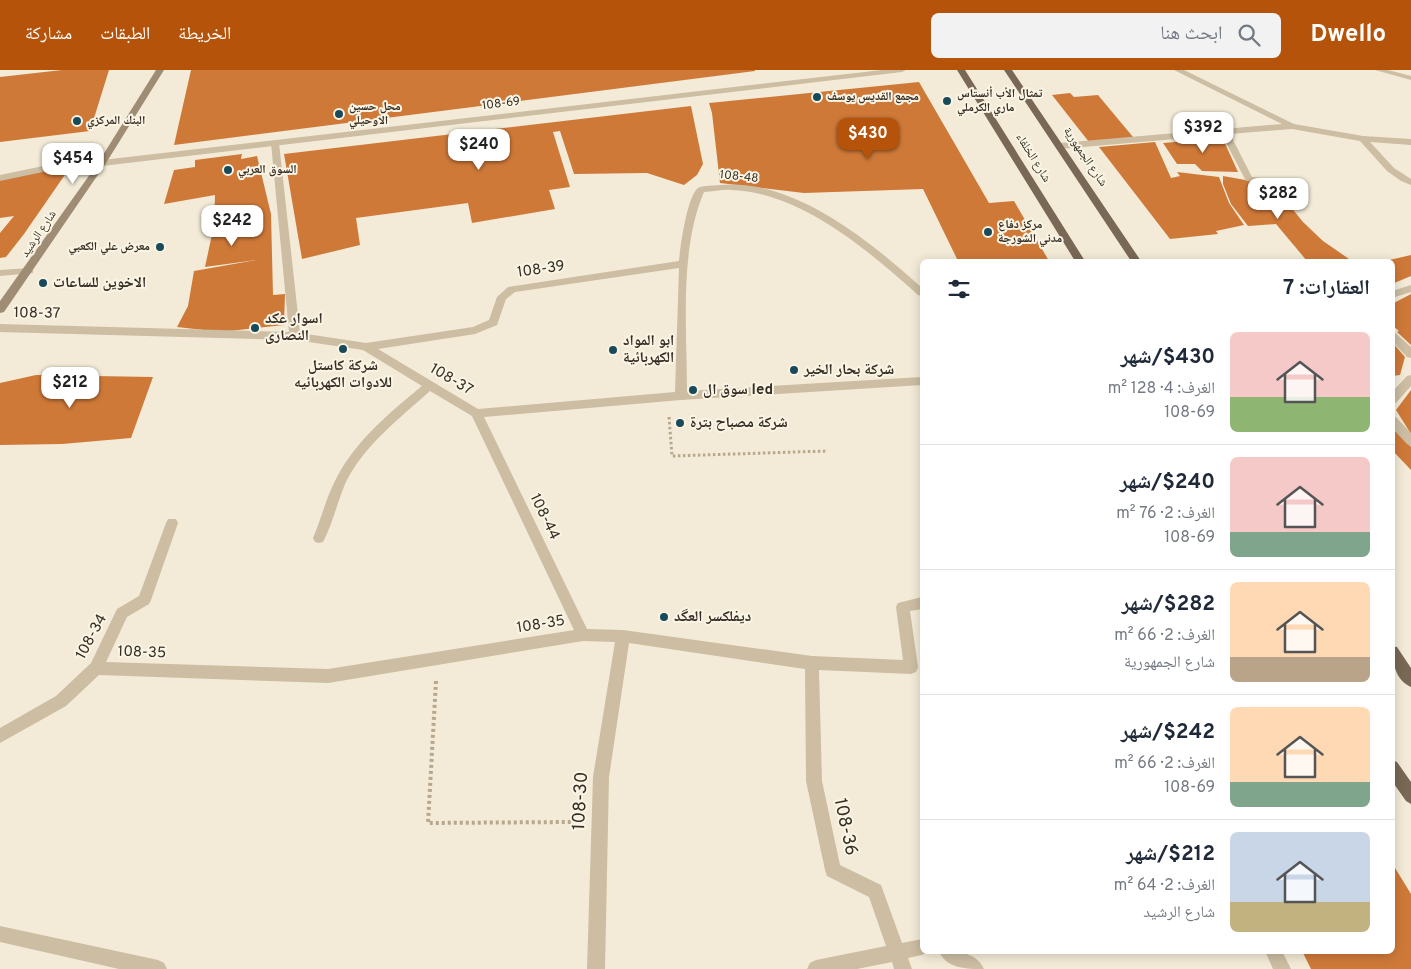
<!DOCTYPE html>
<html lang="ar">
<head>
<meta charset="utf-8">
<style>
	:root { --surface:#fff; --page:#f2f2f3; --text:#1f2937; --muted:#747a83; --line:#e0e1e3; --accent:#b45309 }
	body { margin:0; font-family:Overpass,"Noto Naskh Arabic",sans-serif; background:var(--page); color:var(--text); direction:rtl; height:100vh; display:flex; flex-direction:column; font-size:19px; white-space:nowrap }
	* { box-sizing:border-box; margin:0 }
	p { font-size:16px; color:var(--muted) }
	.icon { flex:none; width:28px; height:28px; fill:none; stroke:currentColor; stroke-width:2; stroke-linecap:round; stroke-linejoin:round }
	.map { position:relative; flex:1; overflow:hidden; direction:ltr }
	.side { position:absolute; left:920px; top:189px; width:475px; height:695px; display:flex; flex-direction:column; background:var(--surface); border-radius:8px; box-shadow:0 2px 12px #0003; direction:rtl }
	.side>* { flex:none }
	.price { position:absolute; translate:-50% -42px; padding:0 11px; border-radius:10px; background:#fff; color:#222; font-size:16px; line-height:32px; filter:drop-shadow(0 1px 2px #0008) }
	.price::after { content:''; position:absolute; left:50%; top:30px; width:15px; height:11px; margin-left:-8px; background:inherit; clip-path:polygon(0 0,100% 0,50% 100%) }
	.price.on { background:var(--accent); color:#fff }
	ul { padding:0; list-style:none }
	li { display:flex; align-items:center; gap:15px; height:125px; padding:0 25px }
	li+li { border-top:1px solid var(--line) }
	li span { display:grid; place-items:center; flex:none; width:140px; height:100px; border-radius:8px; color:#555 }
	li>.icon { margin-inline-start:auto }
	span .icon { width:60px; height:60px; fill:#fffc; stroke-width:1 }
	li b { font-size:21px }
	h2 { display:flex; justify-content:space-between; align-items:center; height:60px; padding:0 25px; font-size:21px }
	header { display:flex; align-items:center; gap:30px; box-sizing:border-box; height:70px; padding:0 25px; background:var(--accent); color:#fff }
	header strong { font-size:24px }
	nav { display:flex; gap:28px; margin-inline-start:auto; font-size:18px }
	.search { width:350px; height:45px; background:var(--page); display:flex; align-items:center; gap:12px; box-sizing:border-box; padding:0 18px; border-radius:8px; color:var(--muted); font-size:19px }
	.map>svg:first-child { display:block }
</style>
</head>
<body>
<header>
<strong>Dwello</strong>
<div class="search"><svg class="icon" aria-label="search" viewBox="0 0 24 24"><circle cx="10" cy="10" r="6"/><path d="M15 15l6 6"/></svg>ابحث هنا</div>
<nav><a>الخريطة</a><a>الطبقات</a><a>مشاركة</a></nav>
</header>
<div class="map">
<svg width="1411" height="899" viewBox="0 0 1411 899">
	<rect width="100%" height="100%" fill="#f3ebd7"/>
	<path fill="#cf7939" d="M62,0h47l-19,61 -90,11v-65z
		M191,0h564v1l-581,74z
		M919,12l70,121 25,-2 35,60h-91l-35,-72 -119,4 -84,-10 -8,-70 -3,-10z
		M1070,23l4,4 24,-2 35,42 -44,5 -37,-47z
		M691,36l12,58 -6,11 -13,10 -37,-12 -73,1 -14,-43 -7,1 17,55 -21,3 6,19 -83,14 -4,-20 -112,15 4,27 -58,14 -18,-105z
		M1197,66l25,1 16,35 -36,-1 -7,-7h-18l-14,-21 36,-3z
		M1155,72l16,36 9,-2 -3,-4 42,5 10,26 15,22 -28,6 2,3 -48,5 -71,-92z
		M242,84l-1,5 16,-3 14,58 2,81 12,-1 -1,31 -63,7 -44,-5 11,-21 6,-35 62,-11 -51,7 9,-42 1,-30 -51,9 10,-34 21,-3v-7z
		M71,96l-47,68 -18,23 -6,1v-25l14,-17 -14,2v-38z
		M1223,106l28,5 12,21 23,-1 17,21 20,19 29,20h-45l-31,-37 -28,2 -17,-22 -8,-20z
		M1411,185v21l-19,8v-23h-7z
		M1411,224v51l-14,-13 2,-1 -7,-6v-21z
		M1392,272l13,15 -5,18 -8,1z
		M36,305l117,2 -22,61 -69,6 -62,1v-62z
		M1411,320v44l-15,-24z
		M1392,357l19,20v23l-19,-20z
		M1392,793l19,31v75h-100l-9,-18h90z"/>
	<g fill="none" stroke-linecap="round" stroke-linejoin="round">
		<path stroke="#b8a78d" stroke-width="3" stroke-dasharray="2.5 2.5" stroke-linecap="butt" d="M669,347l3,39 155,-5"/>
		<path stroke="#b8a78d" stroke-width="4" stroke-dasharray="3 3" stroke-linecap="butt" d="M436,611l-8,142 146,-1"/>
		<path fill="#ccbda3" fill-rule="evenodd" d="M1174,0h10l110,54 69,12 48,3v6l-41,-3 24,26 17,11v6l-10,-4 -14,-10 -27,-30 -68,-12 -62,5 22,43 32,3v4l-3,1 -35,-4 -24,-46 -162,14 -4,-3 4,-3 222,-19z
			M1375,0h13l23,6v4z
			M275,70l4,3 21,190 66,10 107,-16 16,-7 8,-23 11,-10 171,-26c1,-13 8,-65 19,-73 4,-3 17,-2 22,-3 74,-7 151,57 202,103v8l-4,-1c-49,-44 -117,-103 -187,-105 -8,-1 -18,2 -27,2 -25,58 -17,137 -17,199l235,-14v8l-241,15 -197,17 103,212 36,1 189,26 91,4 -7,-53 2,-4 24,-6v12l-12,2 8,56 -2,5 -5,2 -92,-4 3,111 18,84 41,20 21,58 20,-4v12h7l-7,4 -14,3 4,11h-18l-2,-7 -35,7h-50l3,-6 6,-3 70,-14 -17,-49 -42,-21 -2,-6 -19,-89 -1,-112 -176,-26 -20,134 -4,192h-18l6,-192 22,-135 -32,-1 -255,42 -229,-8 -33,31 -66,37v-15l56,-32 35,-33 26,-54 22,-13 27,-73 2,-4h8l2,4 -27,77 -2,4 -22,13 -21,45 222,7 246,-39 -102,-214 -42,-25c-30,27 -67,55 -85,93 -8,19 -12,39 -22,58l-4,1 -4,-1 -2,-4c8,-18 12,-37 21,-55 19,-40 54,-69 88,-97l-59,-36 -68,-10 -295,-8v-8l289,8 -18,-189zM679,198l-4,124 -197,17 -100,-60 97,-15 22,-9 9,-26 9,-7z
			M106,83l4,3 -1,2 -109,23v-6z
			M29,198l4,1v4l-33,3v-6z
			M1411,215v7l-19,6v-7z
			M1392,260l19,17v11l-4,-1 -15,-16z
			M1411,305v11l-15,17 -4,1v-12l15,-16z
			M1392,346l4,1 15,16v13l-4,-2 -15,-16z
			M0,856l158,34 6,3 3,6h-48l-119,-27z
			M939,881c16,0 37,0 45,18 -17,0 -38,0 -45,-18z
			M1265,881h17l9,18h-18z"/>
		<path fill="#ccbda3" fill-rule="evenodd" d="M882,0h24l-4,2 -800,94 -4,-3 4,-3z"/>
		<path fill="#9f8c74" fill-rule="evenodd" d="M156,0h8l-58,93 -102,149 -4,1v-12l98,-138z"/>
		<path fill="#796855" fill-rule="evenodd" d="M957,0h8l120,191h-10z
			M1004,0h8l129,191h-10z
			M1392,576l5,1 14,21v19c-16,-7 -19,-26 -19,-41z
			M1392,690l5,2 14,20v22l-5,-3 -14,-20z"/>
	</g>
	<g fill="#184a5a" stroke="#faf4e4" stroke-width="2">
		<circle cx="817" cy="27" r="5"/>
		<circle cx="947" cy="31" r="5"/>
		<circle cx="339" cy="44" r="5"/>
		<circle cx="77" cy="51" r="5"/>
		<circle cx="228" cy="100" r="5"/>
		<circle cx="988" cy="162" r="5"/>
		<circle cx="160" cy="177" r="5"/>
		<circle cx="43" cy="213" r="5"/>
		<circle cx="255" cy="258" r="5"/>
		<circle cx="343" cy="279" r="5"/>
		<circle cx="613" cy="280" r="5"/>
		<circle cx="794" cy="300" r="5"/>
		<circle cx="693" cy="320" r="5"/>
		<circle cx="680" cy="353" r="5"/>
		<circle cx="664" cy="547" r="5"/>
	</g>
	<g text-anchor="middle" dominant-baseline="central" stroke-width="4" stroke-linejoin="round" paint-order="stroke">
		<g font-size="12" font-weight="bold" fill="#362e25" stroke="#faf4e4" text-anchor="start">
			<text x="957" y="24">تمثال الأب أنستاس<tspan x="957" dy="14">ماري الكرملي</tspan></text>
			<text x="827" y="27">مجمع القديس يوسف</text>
			<text x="349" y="37">محل حسين<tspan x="349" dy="14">الاوحيلي</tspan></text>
			<text x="87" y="51">البنك المركزي</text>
			<text x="238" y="100">السوق العربي</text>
			<text x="998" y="155">مركز دفاع<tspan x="998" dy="14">مدني الشورجة</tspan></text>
			<text x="150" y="177" text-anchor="end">معرض علي الكعبي</text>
		</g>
		<g font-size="12" fill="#362e25" stroke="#faf4e4">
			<text transform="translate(501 34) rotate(-7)">108-69</text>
			<text transform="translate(1085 87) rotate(56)">شارع الجمهورية</text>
			<text transform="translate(1033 88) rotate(58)">شارع الخلفاء</text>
			<text transform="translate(739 107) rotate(6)">108-48</text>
			<text transform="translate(39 164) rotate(-56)">شارع الرشيد</text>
		</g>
		<g font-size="15" fill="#362e25" stroke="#faf4e4">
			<text transform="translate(541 200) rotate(-8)">108-39</text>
			<text transform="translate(37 244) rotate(1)">108-37</text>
			<text transform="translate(451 310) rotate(31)">108-37</text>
			<text transform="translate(544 447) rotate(64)">108-44</text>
			<text transform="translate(541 555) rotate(-9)">108-35</text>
			<text transform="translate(92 567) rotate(-62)">108-34</text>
			<text transform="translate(142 583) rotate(2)">108-35</text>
		</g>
		<g font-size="15" font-weight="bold" fill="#362e25" stroke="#faf4e4" text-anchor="start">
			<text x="53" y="213">الاخوين للساعات</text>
			<text x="265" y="249">اسوار عكد<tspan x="265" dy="17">النصارى</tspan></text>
			<text x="623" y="271">ابو المواد<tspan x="623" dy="17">الكهربائية</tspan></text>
			<text x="343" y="296" text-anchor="middle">شركة كاستل<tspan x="343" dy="17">للادوات الكهربائيه</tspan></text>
			<text x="804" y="300">شركة بحار الخير</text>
			<text x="703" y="320">سوق ال led</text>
			<text x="690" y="353">شركة مصباح بترة</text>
			<text x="674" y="547">ديفلكسر العگد</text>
		</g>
		<g font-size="18" fill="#362e25" stroke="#faf4e4">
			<text transform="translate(581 731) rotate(-87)">108-30</text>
			<text transform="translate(845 757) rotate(78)">108-36</text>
		</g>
	</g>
</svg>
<b class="price" style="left:1203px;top:84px">$392</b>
<b class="price on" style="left:868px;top:90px">$430</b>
<b class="price" style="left:479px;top:101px">$240</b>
<b class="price" style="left:73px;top:115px">$454</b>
<b class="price" style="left:1278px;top:150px">$282</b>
<b class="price" style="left:232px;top:177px">$242</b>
<b class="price" style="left:70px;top:339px">$212</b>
<section class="side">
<h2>العقارات: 7<svg class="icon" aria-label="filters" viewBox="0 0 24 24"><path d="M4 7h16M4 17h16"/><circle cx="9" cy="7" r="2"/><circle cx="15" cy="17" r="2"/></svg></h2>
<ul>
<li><span style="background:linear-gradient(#f6c9c9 65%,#8fb573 0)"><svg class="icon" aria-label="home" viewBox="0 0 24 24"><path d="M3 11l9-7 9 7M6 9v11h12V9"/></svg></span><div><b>$430/شهر</b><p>الغرف: 4 · 128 m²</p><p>108-69</p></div></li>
<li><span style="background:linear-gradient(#f6c9c9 75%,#7fa58c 0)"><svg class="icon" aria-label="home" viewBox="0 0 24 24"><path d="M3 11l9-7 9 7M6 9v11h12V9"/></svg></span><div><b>$240/شهر</b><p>الغرف: 2 · 76 m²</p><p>108-69</p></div></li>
<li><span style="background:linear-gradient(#ffd9b3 75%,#b9a48a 0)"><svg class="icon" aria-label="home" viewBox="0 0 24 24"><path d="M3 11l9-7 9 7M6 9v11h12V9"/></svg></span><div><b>$282/شهر</b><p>الغرف: 2 · 66 m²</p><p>شارع الجمهورية</p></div></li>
<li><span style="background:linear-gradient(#ffd9b3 75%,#7fa58c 0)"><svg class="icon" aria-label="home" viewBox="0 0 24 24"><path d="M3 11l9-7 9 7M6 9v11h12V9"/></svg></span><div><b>$242/شهر</b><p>الغرف: 2 · 66 m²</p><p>108-69</p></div></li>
<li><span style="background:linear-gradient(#c9d6e8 70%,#c2b280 0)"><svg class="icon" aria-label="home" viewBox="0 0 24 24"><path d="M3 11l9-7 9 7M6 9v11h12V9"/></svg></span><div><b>$212/شهر</b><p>الغرف: 2 · 64 m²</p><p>شارع الرشيد</p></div></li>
</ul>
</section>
</div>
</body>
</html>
